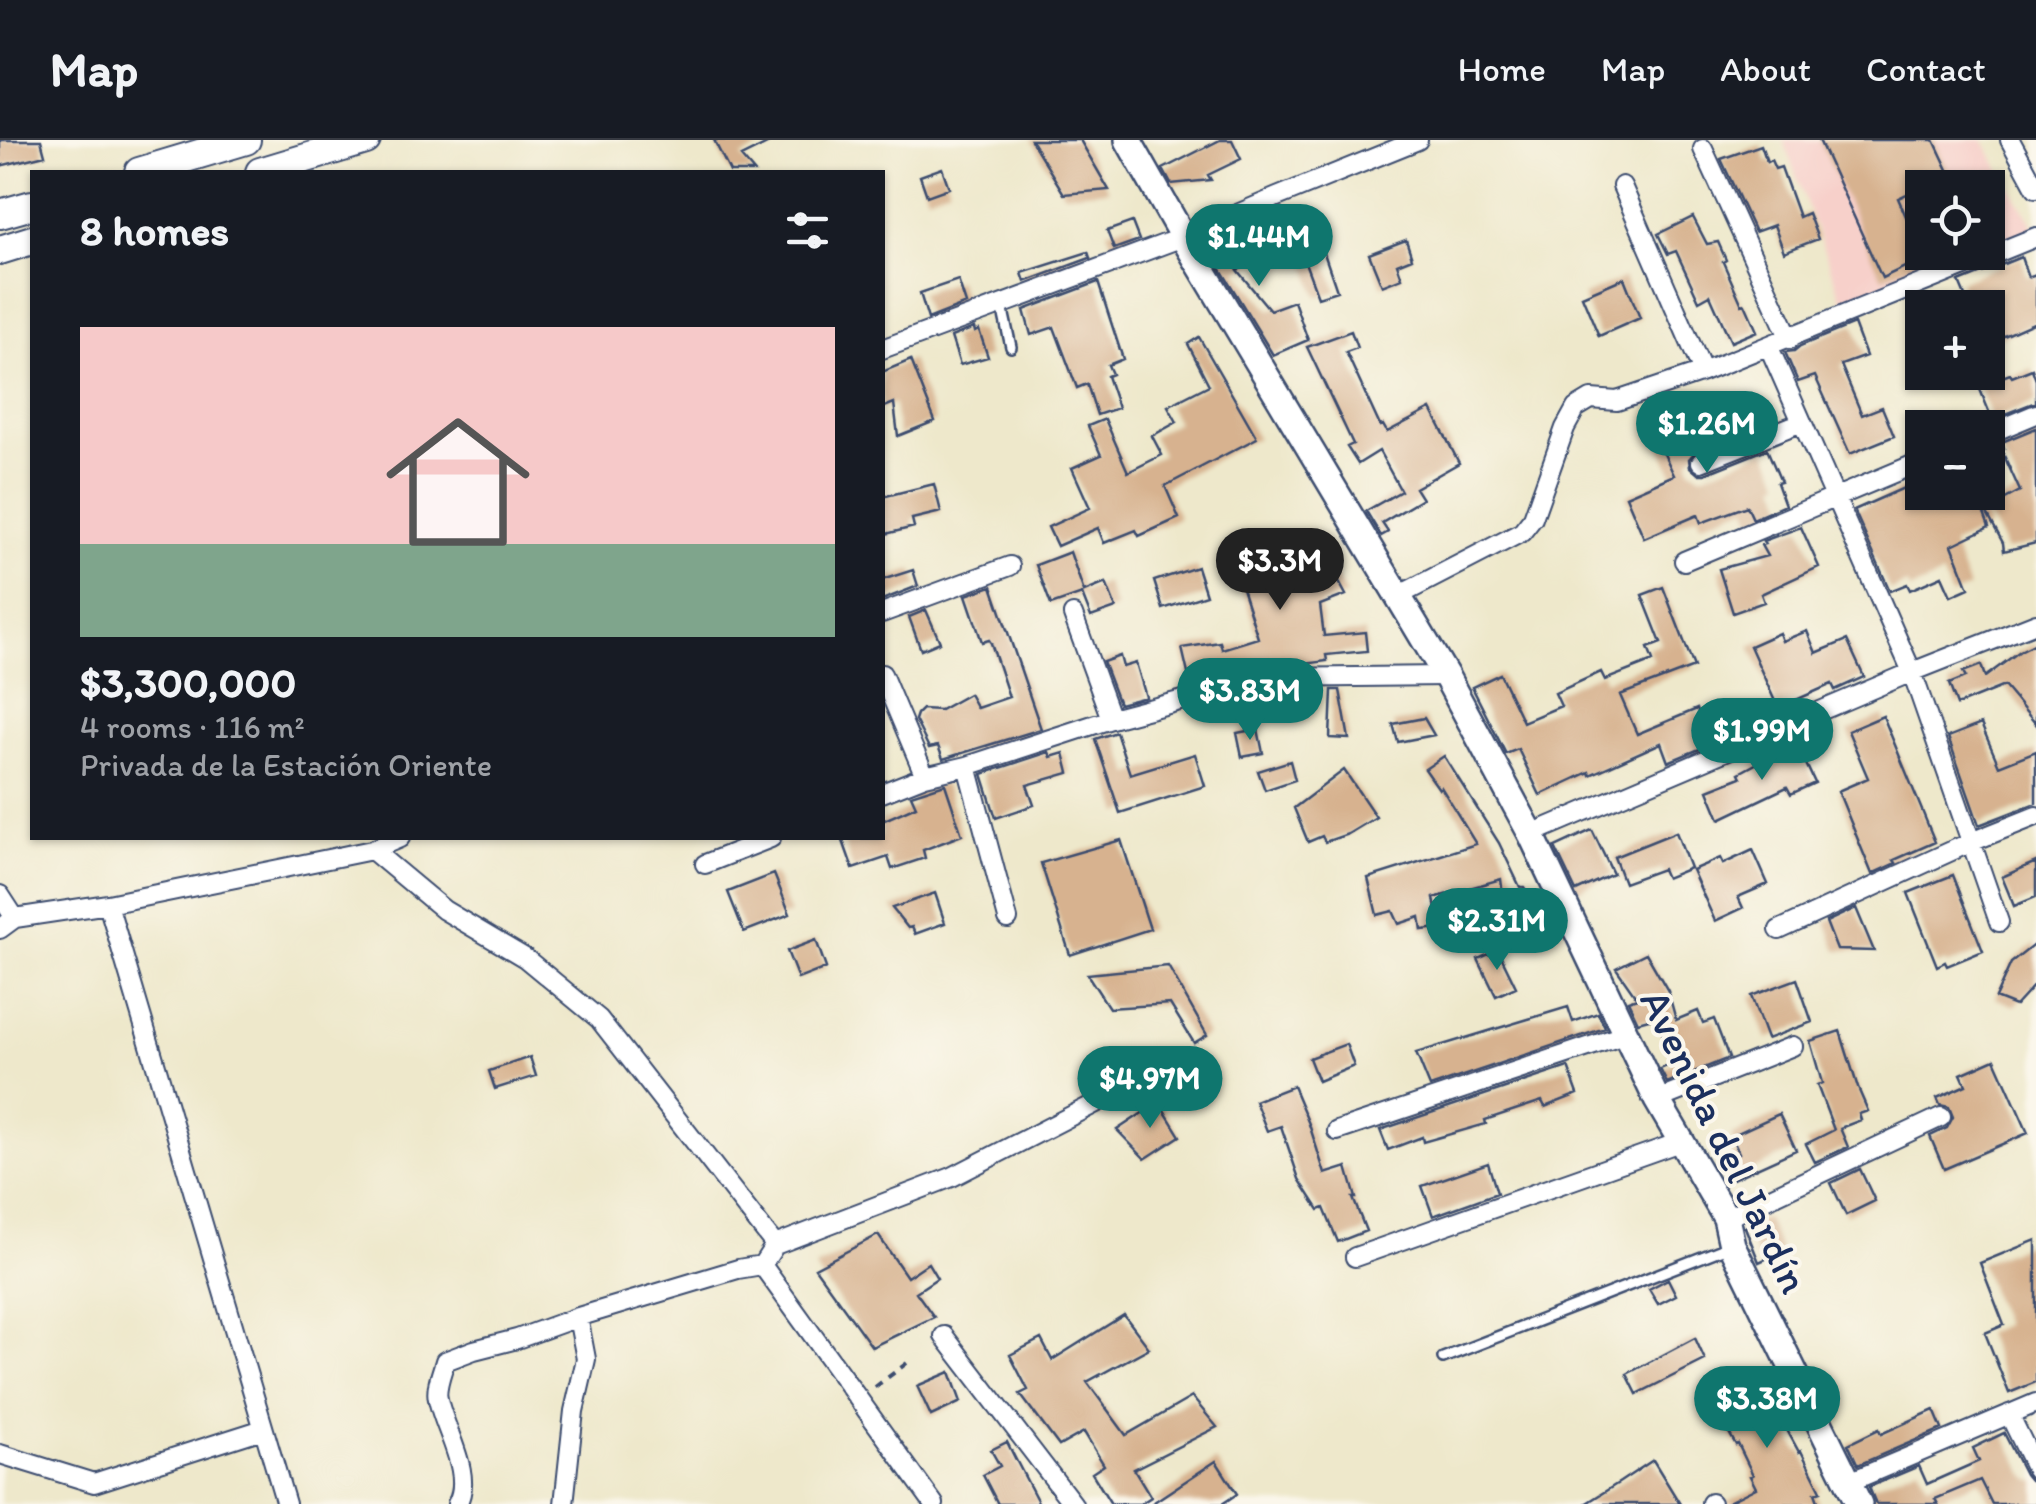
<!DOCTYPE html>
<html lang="en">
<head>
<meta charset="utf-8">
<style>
	:root { --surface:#171b24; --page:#242831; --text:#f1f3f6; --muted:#9ea1a6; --line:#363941; --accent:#0f766e }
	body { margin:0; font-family:Itim,sans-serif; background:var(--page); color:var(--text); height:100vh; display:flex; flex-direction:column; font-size:38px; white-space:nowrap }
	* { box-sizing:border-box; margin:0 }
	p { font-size:32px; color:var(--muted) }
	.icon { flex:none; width:55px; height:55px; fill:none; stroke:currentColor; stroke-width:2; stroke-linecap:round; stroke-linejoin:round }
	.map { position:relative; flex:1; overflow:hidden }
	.details { position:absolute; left:30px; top:30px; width:855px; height:670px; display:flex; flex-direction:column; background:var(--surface); border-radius:0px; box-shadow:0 2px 8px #0004 }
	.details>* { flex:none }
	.fabs { position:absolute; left:1905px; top:30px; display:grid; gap:20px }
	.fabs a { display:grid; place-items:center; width:100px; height:100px; border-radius:0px; background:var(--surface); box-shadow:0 2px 8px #0004; font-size:50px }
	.price { position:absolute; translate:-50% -85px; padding:0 22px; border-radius:35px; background:var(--accent); color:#fff; font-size:32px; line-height:65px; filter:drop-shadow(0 2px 5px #0008) }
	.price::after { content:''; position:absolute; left:50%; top:60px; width:30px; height:22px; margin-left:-15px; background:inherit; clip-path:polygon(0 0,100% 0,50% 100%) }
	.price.selected { background:#222; color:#fff }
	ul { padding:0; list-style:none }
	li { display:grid; align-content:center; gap:20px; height:530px; padding:0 50px }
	li span { display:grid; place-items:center; height:310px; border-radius:0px; color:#555 }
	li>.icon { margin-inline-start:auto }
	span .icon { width:180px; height:180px; fill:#fffc; stroke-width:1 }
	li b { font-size:42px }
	h2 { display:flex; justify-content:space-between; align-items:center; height:120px; padding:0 50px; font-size:42px }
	header { display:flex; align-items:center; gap:60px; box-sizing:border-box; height:140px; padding:0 50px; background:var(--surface); border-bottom:2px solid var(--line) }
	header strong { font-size:48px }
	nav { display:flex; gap:55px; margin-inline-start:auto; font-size:35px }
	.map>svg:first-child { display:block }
</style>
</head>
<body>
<header>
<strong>Map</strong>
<nav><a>Home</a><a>Map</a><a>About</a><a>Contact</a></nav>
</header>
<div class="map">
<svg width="2036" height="1364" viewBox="0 0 2036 1364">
	<rect width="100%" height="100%" fill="#fbf7ec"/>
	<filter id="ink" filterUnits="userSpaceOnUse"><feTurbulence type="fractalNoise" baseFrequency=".01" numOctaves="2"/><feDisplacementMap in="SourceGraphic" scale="20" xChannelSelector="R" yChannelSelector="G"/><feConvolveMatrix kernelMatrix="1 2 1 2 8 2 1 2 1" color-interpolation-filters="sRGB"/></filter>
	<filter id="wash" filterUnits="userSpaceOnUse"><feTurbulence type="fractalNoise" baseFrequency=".0048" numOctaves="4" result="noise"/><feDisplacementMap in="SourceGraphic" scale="40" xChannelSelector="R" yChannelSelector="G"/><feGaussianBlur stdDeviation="2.25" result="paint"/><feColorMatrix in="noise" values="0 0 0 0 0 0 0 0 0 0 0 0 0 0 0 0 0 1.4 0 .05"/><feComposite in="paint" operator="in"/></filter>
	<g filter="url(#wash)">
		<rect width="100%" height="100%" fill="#eee8cb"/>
		<path fill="#f7d0ca" d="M1783,0h200l52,89 -47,19v-60h-66v64l54,1 -132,52z"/>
		<g id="blocks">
			<path fill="#d7b28f" d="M0,0h41l4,15 -45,11z
				M714,0h61l-34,17 13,15h-24z
				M1031,0h49l29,50 -45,4z
				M1220,0h12l9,19 -33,16 3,5 -40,4 -8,-15z
				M1819,0h115l16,34 -52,24 26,60 -42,20z
				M1761,5l6,17 4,-2 4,9 6,-2 18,50 9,-4 10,26 -34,13 -10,-27 -19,7 -34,-73z
				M942,28l7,20 -22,8 -7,-20z
				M1693,77l14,27 11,-2 8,18 -3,2 19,43 3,-1 12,27 -26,11 -21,-47 -11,6 -23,-50 -8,3 -10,-20z
				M1132,82l7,18 -25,9 -7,-18z
				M1245,88l6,15 26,-11 8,19 -48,19 33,40 24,-9 14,39 -35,15 -59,-97 -4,-16z
				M1406,100l6,18 -15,6 5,14 -20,8 -13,-32z
				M1323,110l14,41 -19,6 -15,-40z
				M1088,112l2,6 -65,24 -3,-9z
				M2021,117l7,20 8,-3v48l-48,21v-35h-18l-11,-26z
				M1624,138l16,40 -41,18 -17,-40z
				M958,140l8,24 -38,15 -8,-26z
				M1098,142l25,77 -15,6 4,9 -5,2 11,32 -21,7 -10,-31 -10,4 -23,-61 -23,8 -7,-25z
				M1854,184l12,32 -25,9 21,50 20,-8 12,29 -44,18 -35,-78 -17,6 -13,-30 9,-1 6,-5z
				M974,188l1,4 4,-2 9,27 -28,8 -9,-28z
				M1351,191l6,17 -11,4 34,74 3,-1 4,7 44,-23 28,54 -44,25 7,11 -40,24 6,9 -7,4 -15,-25 35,-20 -22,-40 -21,13 -11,-17 6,-3 -46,-97z
				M1199,197l58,101 -92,48 14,32 -40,18 -3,-6 -32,13 -6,-15 -41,18 -9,-19 42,-19 -18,-40 29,-13 -13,-29 17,-7 23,53 34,-17 -10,-19 25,-14 -9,-16 41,-21 -21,-41z
				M911,220l24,61 -37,15 -4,-33 -12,5v-36z
				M2032,229l4,11v22l-44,17 -19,-47h22l2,7 13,-5 2,3z
				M1743,258l12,29 -59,24 -7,8 1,8 8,7h7l62,-25 14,33 -4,1 8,22 -32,14 -6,-13 -46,17 -3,-8 -54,23 -18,-42 48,-21 -17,-36 40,-19 -3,-8 18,-7 2,5z
				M2036,288v115l-32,8 -1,-8 -18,-33 35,-19 -19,-42 3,-1 -2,-6z
				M1922,340v12h54l13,35 -37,18 17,43 -18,8 -9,-20 -32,14 -3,-6 -17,7 -36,-81z
				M934,344l7,28 -29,7 2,8 -32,8v-38z
				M1801,387l18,40 -58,27 3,8 -31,11 -14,-44 48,-13 -6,-11 4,-1 -2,-3z
				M1312,392l34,63 -26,10 4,31 41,-4 2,19 -41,4 1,6 -31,4h-7v-4l-99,21 -8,-34 38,-6 2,7 36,-11 -25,-78z
				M1070,412l14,40 22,-9 10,25 -25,9 -9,-23 -31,11 -15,-40z
				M1197,427l9,28 -43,14 -9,-28z
				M913,430l5,16 -36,14v-20z
				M992,446l49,143 -98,30 -5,-13 -9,2 -14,-28 2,-6 5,-5 18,1 29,-16 8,14 32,-11 -18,-54 -2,-3 -7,2 -16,-47z
				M1663,447l31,80 -74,28 17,39 60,-25 12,36 -41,17 -7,-19 -71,32 -1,-3 -49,23 -22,-46 -12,5 -34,-67 28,-13 23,48 38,-16 -6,-13 46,-21 4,8 48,-19 -5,-13 13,-5 -19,-48z
				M926,470l14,32 -19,8 -12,-33z
				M1807,491l9,22 31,-13 17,37 -29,13 -3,-6 -54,24 -28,-62 29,-13 3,8z
				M2036,503v81l-32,-38 -47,19 -8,-21 17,-7 -3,-5 18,-7 4,12 35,-26z
				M1120,516l3,11 13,-4 10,34 -27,7 -16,-42z
				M1332,550h8l9,49 -19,-1z
				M1883,576l52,126 -41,18 2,3 -24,11 -34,-83 30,-13 -20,-47z
				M1424,578l10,17 -36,7 -5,-18z
				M1981,584l18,42 37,-15v52l-57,22 -31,-88z
				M1258,589l5,24 -21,4 -5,-24z
				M1116,592l14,42 65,-20 10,32 -85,27 -25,-74z
				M1799,609l16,34 -24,11 -4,-7 -67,32 -12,-29 33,-13 -2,-4 28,-15 2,4z
				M1049,612l2,5 13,-4 5,20 -42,12 7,20 -38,13 -14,-44z
				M1444,616l55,87 21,44h4l16,26 -34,5 -5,-39 -67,19 5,30 -17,2 -2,-13 -21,7 -6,-13 -16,4 -9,-37 108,-34 -35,-57 -2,2 -14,-20z
				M1290,621l5,19 -30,10 -7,-19z
				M1344,630l32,47 -28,17 -23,8 -3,-6 -14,6 -14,-34z
				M945,644l17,51 -39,15 2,8 -33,11 -4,-12 -35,12 -11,-31h40v-17l34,-15 -5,-11z
				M1592,690l21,44 -37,17 -21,-44z
				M1676,692l14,36 -24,10 -4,-9 -38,14 -10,-26z
				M1121,700l29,89 -80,26 -29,-92z
				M1753,710l15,34 -30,13 5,11 -28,13 -23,-51 28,-12 3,6z
				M2036,722v35l-22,9 -12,-29z
				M774,734l16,40 -46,18 -16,-40z
				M1953,735l30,76 -36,15 -2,-4 -8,4 -29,-73z
				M935,753l10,30 -30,11 -3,-7 -4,1 -16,-20z
				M1856,768l18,43 -37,-1 -11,-28z
				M816,800l10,28 -28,11 -11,-28z
				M2036,803v40l-21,23 -20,-8 16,-35z
				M1498,810l18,37 -20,9 -18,-37z
				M1646,813l22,38 8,29 22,-9 5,12 11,-4 15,39 -62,25 -7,-14 14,-6 -18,-46 -18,5 -10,-21 9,-3 -21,-30z
				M1168,826l39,69 -13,8 -24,-39 -61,4 -22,-34z
				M1797,839l15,43 -45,17 -16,-43z
				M1568,867l5,15 25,-9 7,15 -175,59 -14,-34z
				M1840,891l18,57 10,23 -9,3 2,6 -21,8 8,19 -33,15 -9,-18 28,-14 -17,-45 5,-2 -12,-42z
				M1346,904l8,22 -36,15 -9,-23z
				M530,917l6,19 -41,13 -6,-18z
				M1995,919l33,74 -84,36 -14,-33 17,-8 6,-11 -4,-10 -9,-2 -3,-7 29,-13 -5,-11z
				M1568,927l10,27 -33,13 -3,-6 -57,19 1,4 -63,18 -1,-5 -34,13 -8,-20z
				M1293,946l16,38 16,50 22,-7 9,31h-3l13,33 -28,11 -14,-34 -5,2 -20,-31 -18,-53 -14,5 -12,-30z
				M1159,962l21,34 -35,23 -28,-29z
				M1779,974l17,36 -68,31 -9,-19 20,-9 -8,-17z
				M1488,1023l9,30 -64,23 -11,-30z
				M1860,1029l15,32 -29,14 -15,-32z
				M1766,1077l15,35 -22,10 -14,-35z
				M878,1095l29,42 21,-14 9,15 -21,14 18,25 -62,30 -57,-79z
				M2036,1100v142l-27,11 -24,-60 19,-8 -24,-62z
				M1668,1139l8,16 -18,9 -9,-15z
				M1124,1175l25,33 -62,34 39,53 66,-38 25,30 -83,42 17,28 -11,7h-29l-19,-31 12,-8 -20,-33 -25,14 -39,-52 8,-4 -18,-35 31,-16 11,21z
				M1695,1198l10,22 -68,34 -10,-20z
				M950,1232l11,30 -30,14 -14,-30z
				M1761,1242l38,70 2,-1 20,40 -6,2 4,11h-95l32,-16 -6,-12 3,-1 -15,-31 -2,1 -12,-21 -7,4 -8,-18z
				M1934,1270l8,19 -84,36 -10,-21 31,-15 2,5z
				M2004,1293l21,41 5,6 6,1v23h-44l-12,-24 -45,19 3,5h-62l-7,-17 50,-21 8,18 52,-23 -6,-13z
				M1007,1302l8,16 24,46h-41l-15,-29 17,-9 -9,-16z
				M1653,1320l27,44h-95l35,-22z
				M1216,1321l21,33 -15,10h-71z"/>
		</g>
	</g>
	<g filter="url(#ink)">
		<use href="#blocks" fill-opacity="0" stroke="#3b4b6e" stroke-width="2.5"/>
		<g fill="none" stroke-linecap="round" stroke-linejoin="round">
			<defs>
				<path id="service" d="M1002,166l9,41
					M1443,1218l287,-112"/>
				<path id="minor" d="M2010,0l26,48
					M1703,9l87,190
					M1622,46l81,186
					M1769,207l143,325 87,250
					M882,209l301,-112 94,-40 141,-57
					M1988,294l48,-20
					M1701,322l101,-40
					M1684,421l238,-100
					M1398,456l124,-64 11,-14 32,-90 11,-20 15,-9 26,2 86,-29 333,-135
					M882,473l128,-47
					M1073,475l38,104
					M882,534l43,102
					M967,626l41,153
					M882,653l43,-17 42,-10 144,-47 156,-41 179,-2
					M1531,694l381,-162 124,-49
					M372,710l72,60 81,48 74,61 176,226
					M705,724l66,-26
					M0,755l15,23
					M108,764l178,600
					M0,789l15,-11 93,-14 264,-54 28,-12
					M1779,790l192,-88 65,-26
					M1657,960l136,-54
					M1337,991l290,-97
					M1726,1078l215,-101
					M1355,1117l325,-115
					M762,1125l172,239
					M944,1196l129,168
					M2009,1274l27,55
					M0,1314l94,29 169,-54
					M1847,1343l189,-80
					M1711,1363v1
					M457,1364c17,-30 -13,-74 -19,-105 -3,-11 4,-27 7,-38l29,-11 43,-11 61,-22 160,-48 24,-4 13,-20 177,-68 216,-111
					M564,1364l10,-93 12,-52 -8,-42"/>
				<path id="secondary" d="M1128,0l55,97 263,439 85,158 126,266 69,118 6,27 127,259"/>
				<path id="primary" d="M139,32l107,-32
					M260,32l106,-32
					M0,74l32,-9
					M0,110l32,-10"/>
			</defs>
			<use href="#service" stroke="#3b4b6e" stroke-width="14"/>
			<use href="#minor" stroke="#3b4b6e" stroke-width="22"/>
			<use href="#secondary" stroke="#3b4b6e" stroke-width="30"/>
			<use href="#primary" stroke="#3b4b6e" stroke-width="32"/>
			<path stroke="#3b4b6e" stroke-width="4" stroke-dasharray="8 8" stroke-linecap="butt" d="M875,1247l32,-24"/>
			<use href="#service" stroke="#fff" stroke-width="9"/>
			<use href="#minor" stroke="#fff" stroke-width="18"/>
			<use href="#secondary" stroke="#fff" stroke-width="25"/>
			<use href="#primary" stroke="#fff" stroke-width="28"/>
		</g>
	</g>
	<g text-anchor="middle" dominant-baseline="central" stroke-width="8" stroke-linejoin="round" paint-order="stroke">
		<g font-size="42" fill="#1b2f5e" stroke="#fbf7ec">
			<text transform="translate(1725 1001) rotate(64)">Avenida del Jardín</text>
		</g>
	</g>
</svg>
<div class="fabs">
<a><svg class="icon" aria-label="locate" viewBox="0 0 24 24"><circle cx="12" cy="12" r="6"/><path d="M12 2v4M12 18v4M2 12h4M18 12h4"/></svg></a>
<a>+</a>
<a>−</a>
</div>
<b class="price" style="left:1259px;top:149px">$1.44M</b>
<b class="price" style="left:1707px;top:336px">$1.26M</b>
<b class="price selected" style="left:1280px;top:473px">$3.3M</b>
<b class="price" style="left:1250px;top:603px">$3.83M</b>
<b class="price" style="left:1762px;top:643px">$1.99M</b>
<b class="price" style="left:1497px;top:833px">$2.31M</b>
<b class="price" style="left:1150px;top:991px">$4.97M</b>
<b class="price" style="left:1767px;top:1311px">$3.38M</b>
<section class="details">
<h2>8 homes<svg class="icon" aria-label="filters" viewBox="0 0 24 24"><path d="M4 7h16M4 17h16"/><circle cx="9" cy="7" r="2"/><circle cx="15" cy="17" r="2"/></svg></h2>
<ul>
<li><span style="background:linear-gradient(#f6c9c9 70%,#7fa58c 0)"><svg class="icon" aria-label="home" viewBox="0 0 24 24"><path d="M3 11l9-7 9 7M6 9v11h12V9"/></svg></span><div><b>$3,300,000</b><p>4 rooms · 116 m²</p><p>Privada de la Estación Oriente</p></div></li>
</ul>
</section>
</div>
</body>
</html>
